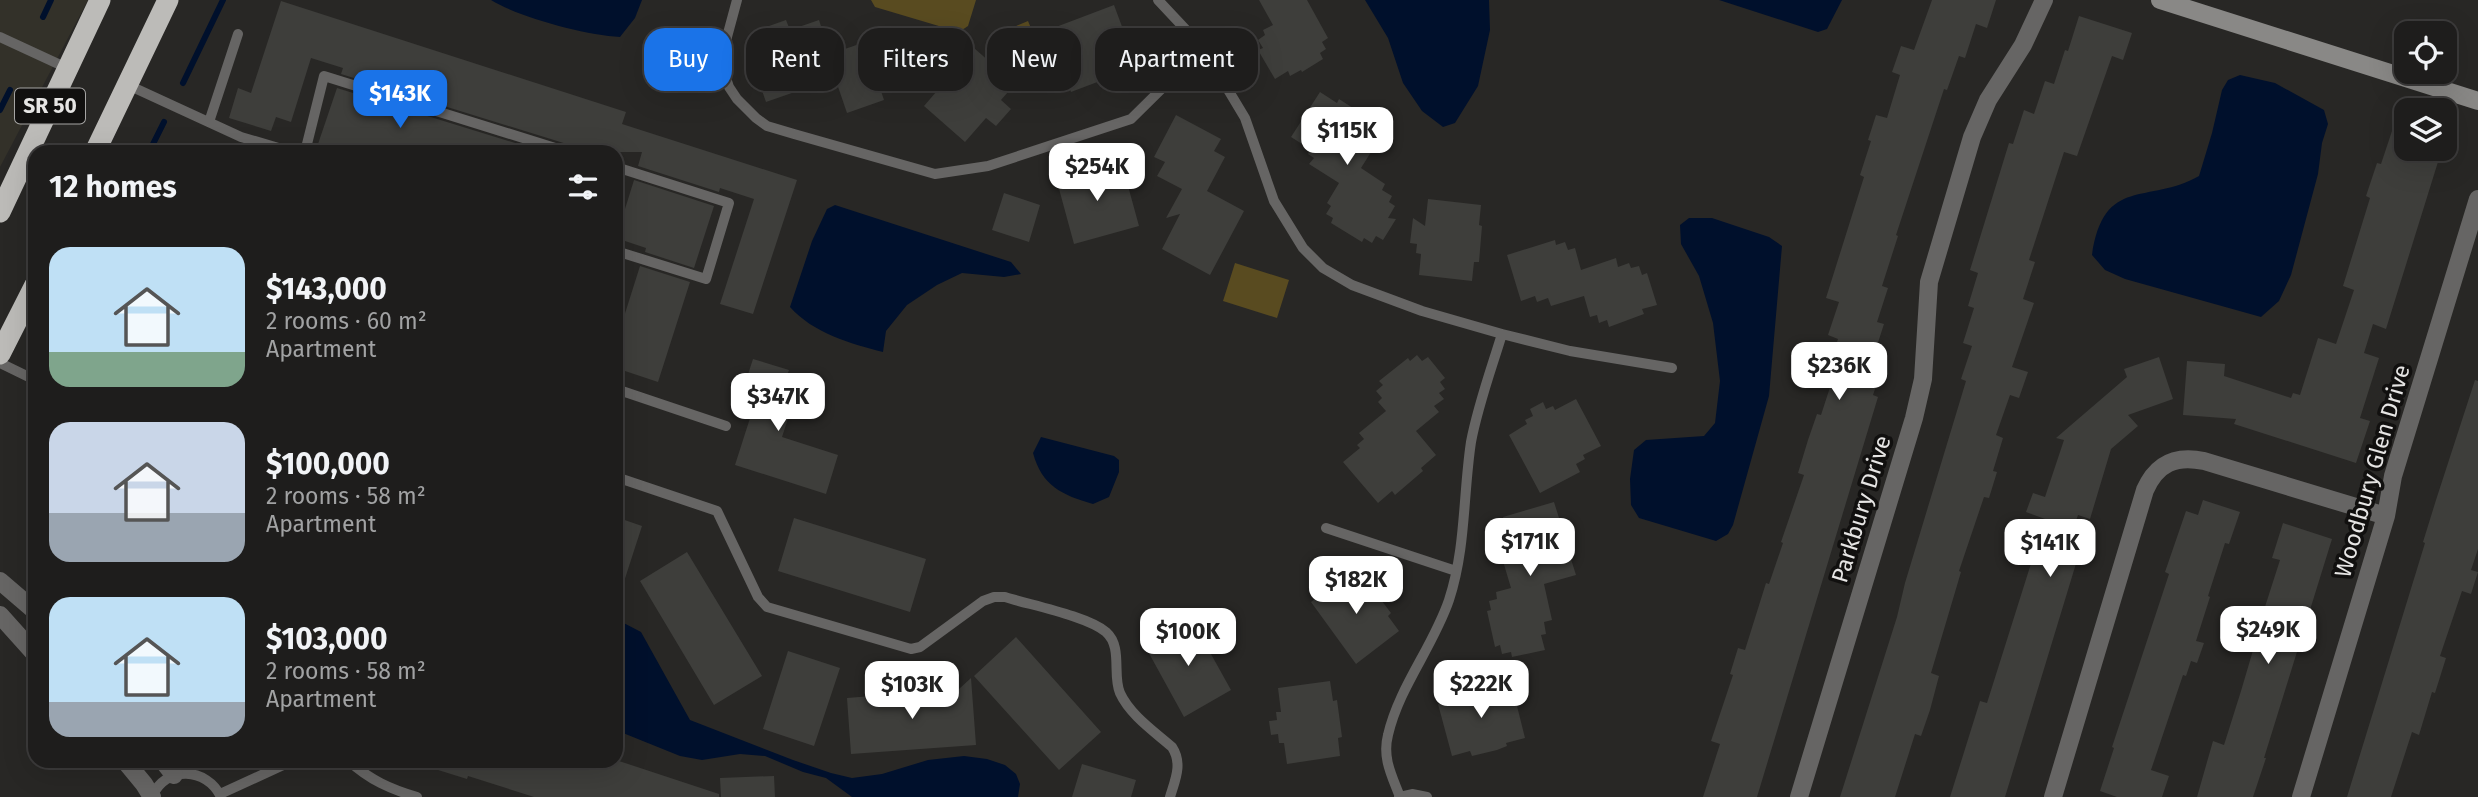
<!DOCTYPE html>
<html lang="en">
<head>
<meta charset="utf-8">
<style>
	:root { --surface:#1e1d1c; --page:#262625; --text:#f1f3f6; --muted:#a1a2a3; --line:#3c3b3b; --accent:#1a73e8 }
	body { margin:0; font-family:"Fira Sans",sans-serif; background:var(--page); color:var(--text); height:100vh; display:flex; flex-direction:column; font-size:26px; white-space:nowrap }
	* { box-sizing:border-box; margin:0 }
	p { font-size:23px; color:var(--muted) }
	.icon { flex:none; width:38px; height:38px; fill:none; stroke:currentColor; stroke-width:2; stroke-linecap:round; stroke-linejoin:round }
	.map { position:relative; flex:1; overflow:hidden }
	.side { position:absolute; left:28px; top:145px; width:595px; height:623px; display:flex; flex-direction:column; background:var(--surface); border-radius:21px; box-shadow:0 7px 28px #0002,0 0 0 2px var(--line) }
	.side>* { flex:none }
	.banner { position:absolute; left:644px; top:28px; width:665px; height:63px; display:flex; gap:14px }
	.controls { position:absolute; left:2394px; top:21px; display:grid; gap:14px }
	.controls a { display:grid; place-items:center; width:63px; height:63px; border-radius:14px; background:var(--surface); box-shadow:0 7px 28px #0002,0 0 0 2px var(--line); font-size:35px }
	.price { position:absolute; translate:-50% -60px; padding:0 16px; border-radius:14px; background:#fff; color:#222; font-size:23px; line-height:46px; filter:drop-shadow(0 2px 4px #0008) }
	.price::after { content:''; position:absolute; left:50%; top:42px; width:21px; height:16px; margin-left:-10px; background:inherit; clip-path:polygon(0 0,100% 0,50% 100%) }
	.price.active { background:var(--accent); color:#fff }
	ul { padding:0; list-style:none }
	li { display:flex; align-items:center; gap:21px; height:175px; padding:0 21px }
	li span { display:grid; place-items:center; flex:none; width:196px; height:140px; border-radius:21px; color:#555 }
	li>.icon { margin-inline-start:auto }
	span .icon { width:84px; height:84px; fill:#fffc; stroke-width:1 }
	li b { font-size:30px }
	h2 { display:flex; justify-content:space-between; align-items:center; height:84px; padding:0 21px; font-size:30px }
	.tag { padding:0 24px; border-radius:21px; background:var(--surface); box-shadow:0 7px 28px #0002,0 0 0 2px var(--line); font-size:24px; line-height:63px }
	.tag.active { background:var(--accent); color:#fff }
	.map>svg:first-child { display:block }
</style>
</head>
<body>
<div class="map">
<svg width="2478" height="797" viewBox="0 0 2478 797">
	<rect width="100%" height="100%" fill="#282725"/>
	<path fill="#333129" d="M0,0h88l-88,167z"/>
	<path fill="#594b20" d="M871,0h105l-8,26 -9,6 -84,-25z
		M1028,21l21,50 -24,10 -21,-50z
		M1235,263l54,17 -12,38 -54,-17z"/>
	<path fill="#00102c" d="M491,0h151l-7,18 -15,19c-34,-2 -100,-19 -129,-37z
		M1365,0h124l1,30 -12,56 -23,37 -12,4 -21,-16 -19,-28 -15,-45z
		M1719,0h123l-15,29 -9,3z
		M2240,75l35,8 49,27 4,14 -6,19 -4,31 -27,101 -12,26 -18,16 -136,-38 -20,-9 -13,-15c12,-80 56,-50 107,-79l13,-43 10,-43 6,-10z
		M835,205l176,57 10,12 -17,3 -42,-4 -25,12 -30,20 -21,26 -3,21c-32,-8 -70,-19 -93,-45l22,-66 15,-32z
		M1689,218h23l57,19 13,9 -13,150 -36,129 -5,9 -12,7 -77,-23 -8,-13 -1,-26 4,-29 12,-10 58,-4 11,-13 5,-42 -7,-58 -14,-47 -18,-32 -1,-19z
		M1041,437l73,19 5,4v12l-10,25 -16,7c-31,-9 -51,-18 -60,-51z
		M616,619l25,13 49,88 103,40 38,13 21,5 30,-4 46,-14 36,-4 23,3 18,6 11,9 4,10 -2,13h-166l-26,-19 -23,-6 -38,-16 -25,-2 -38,6 -22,-4 -57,-23 -7,-4z"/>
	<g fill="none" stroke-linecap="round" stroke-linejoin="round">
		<path stroke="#00102c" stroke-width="6" d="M43,17l8,-17
			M183,83l40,-83
			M0,110l10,-20
			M149,152l15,-30"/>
	</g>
	<path fill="#3e3e3b" d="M1259,0h48l21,38 -6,4 4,7 -6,4 3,6 -21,13 -1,-2 -11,6 -2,-5 -13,8 -17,-29 5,-2 -5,-8 7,-5 -2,-5 10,-5z
		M1932,0h64l-9,28 -11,-4 -11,34 -6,-2 -12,34 -3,-1 -48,146 2,1 -16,50 6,2 -11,34 7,2 -11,34 11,4 -11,33 5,2 -121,400h-54l17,-53 -9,-3 22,-66 -3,-1 8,-26 7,2 21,-67 3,1 14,-41 -2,-1 23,-67 -6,-2 10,-33 9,-26 4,1 13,-40 -7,-3 11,-33 -10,-4 11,-33 -13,-4 38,-121 -4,-2 11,-34 -3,-1 8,-25 11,3 13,-43 -8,-3 9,-26 13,4z
		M281,1l345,111 -4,12 175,56 -44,134 -33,-10 34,-105 -34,-11 -1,4 -81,-26 4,-14h-38l-20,-6 -1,6h-8l-5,-7 -229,-71 2,-6 -32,-10 -20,64 -15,-5 -5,14 -42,-13 9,-30 13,5z
		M1114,5l23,62 -66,25 -23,-62z
		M2079,16l53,17 -9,27 -11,-4 -35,100 -13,-4 -35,108 6,2 -12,37 11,4 -22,64 16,5 -9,26 -9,-3 -14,40 7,3 -10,33 4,1 -8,26 -5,-1 -25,74 2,1 -30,101 8,3 -9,34 -9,26 -6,-2 -20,63h-55l57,-180 8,-34 61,-202 -5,-2 11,-33 -9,-3 11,-35 -6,-2 10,-33 -8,-3 39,-127 4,1 11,-34 10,4 11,-33 9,3 11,-34 3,1z
		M786,20l4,10 29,-10 11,34 53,-18 16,48 -18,7 3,9 -37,13 -12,-35 -69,24 -19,-55 26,-9 -4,-12z
		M974,48l41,36 -14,16 10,9 -15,17 -10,-8 -21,24 -41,-36z
		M337,88l207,64h-199l-27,-8z
		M1320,92l17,11 2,-4 31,20 -3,4 16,10 -22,35 24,16 -3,6 10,6 -3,6 6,4 -7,12 8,1 -13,21 -7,-4 -4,7 -8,-5 -2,4 -31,-19 2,-5 -7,-4 5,-8 -4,-3 12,-20 -30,-19 5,-6 -6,-4 2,-5 -19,-12z
		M2403,98h3v51h36l-56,180 -13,-5 -9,29 15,5 -19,60 10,3 -14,42 -122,-39 2,-5 -53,-4 4,-54 38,3 -1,12 67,22 2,-5 7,2 18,-57 18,6 18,-54 -11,-4 27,-88 -4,-2 11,-33 4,1z
		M1176,115l45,24 -7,12 11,6 -18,34 37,20 -34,64 -48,-26 18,-35 -14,4 16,-29 -25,-13 8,-14 -11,-5z
		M1122,164l17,62 -65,18 -19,-70 24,-6 2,7z
		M634,180l80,26 -20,62 -49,-16 1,-4 -30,-10z
		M1004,193l36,12 -11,37 -37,-12z
		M1428,199l53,6 -2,20 3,1 -3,36h-5l-2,19 -53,-6 2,-21 -5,-1 1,-9 -7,-1 3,-25 12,8z
		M1555,240l1,5 9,-3 3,8 7,-2 6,22 35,-12 2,9 11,-4 2,5 8,-2 3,9 5,-2 10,32 -15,4 2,5 -35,13 -2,-7 -8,3 -2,-8 -7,2 -6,-21 -33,10 -3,-8 -11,4 -2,-6 -14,5 -14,-46z
		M640,266l50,16 -32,100 -42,-14v-47l6,2z
		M1417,355l5,6 6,-4 17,21 -5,4 5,7 -6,4 5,6 -10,7 5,6 -23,19 20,24 -15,13 2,3 -28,24 -3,-4 -14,12 -35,-41 17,-14 -3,-3 7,-6 -5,-6 27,-22 -8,-9 4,-4 -6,-7 7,-6 -4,-4 29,-23 2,3z
		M2159,357l14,42 -45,16 10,11 -27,23 -21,70 -12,-4 -13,38 13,4 -73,240h-55l30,-96 7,2 58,-184 -19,-7 7,-19 12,4 19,-57 -8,-2 71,-61 -3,-8z
		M753,359l36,11 -5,14 14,4 -16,49 56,18 -12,39 -91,-29 16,-50 -15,-4z
		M2475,380l3,1v168l-7,21 7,2 -7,22 -9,-3 -22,65 6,2 -11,35 -3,-1 -13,43 -7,-3 -21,65h-44l78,-254 -2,-1 13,-42z
		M1576,399l25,47 -18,9 2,4 -9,5 4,8 -40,21 -31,-58 18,-11 -2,-4 8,-4 -3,-7 13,-7 3,7 7,-3 2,4z
		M2203,500l37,12 -11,32 -4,-1 -17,53 2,1 -14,44 8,2 -7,20 -6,-2 -5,15 -3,-1 -32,95 18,6 -7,21h-45l-17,-6 14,-43 -2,-1 57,-173 -4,-2 21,-61 12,4z
		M1554,502l6,19 3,-1 8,23 4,12 -5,1 6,19 -32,9 8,36 -8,2 2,12 -5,1 4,15 -33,7 -1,-5 -9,2 -2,-9 -5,2 -8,-36 4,-1 -2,-9 8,-2 -1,-7 15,-4 -11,-37 7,-2 -2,-8 5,-1 -7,-23z
		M616,517l26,9 -23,71 -3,-1z
		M794,518l132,41 -16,53 -132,-41z
		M2283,523l49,16 -68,219h2l-13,39h-56l16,-56 11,4 17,-54 13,-44 -7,-2 11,-34 5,2 17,-53 -8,-2z
		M687,552l75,124 -48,29 -74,-124z
		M1354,570l12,16 3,-2 22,29 -3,3 11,15 -43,33 -45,-62z
		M1192,620l39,70 -47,27 -39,-71z
		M1016,637l85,95 -42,38 -85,-94z
		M788,651l52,17 -26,78 -51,-17z
		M971,678l5,67 -125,9 -4,-56 112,-9z
		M1330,681l3,20 4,-1 5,37 -4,1 2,18 -53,8 -3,-21h-5l-1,-9 -7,1 -2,-14 8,-1 -1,-8h5l-3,-24z
		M1479,681l2,8 7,-2 2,5 22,-6 13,52 -19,5 1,3 -10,4 -25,6 -2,-5 -18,5 -14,-52 21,-5 -1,-5 9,-2 -2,-7z
		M422,761h197l100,33v3h-185l-66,-21 -1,3 -45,-14z
		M1082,764l54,16 -5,17h-59z
		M774,776l1,21h-54l-1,-19z"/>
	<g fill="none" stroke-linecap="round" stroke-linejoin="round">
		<path stroke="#666564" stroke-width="10" d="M737,0l-10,37 -2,38 4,12 8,12 19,19 11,8 27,8 141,40 53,-8 143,-47 72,-71
			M1158,0l45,48 42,70 29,83 29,47 20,20 29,17 70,26 80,23 68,17 102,17
			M0,37l67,31
			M128,85l113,52 51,15
			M209,122l29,-88
			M305,152l19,-76 244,76
			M616,167l113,36 -23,76 -90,-28
			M0,363l35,17
			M616,389l110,37
			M616,477l101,34 41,86 9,10 144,42 9,-2 63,-46 11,-4h11c25,8 82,19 101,35 17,15 6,43 14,61 10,22 35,39 52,54 11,17 3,33 -2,50
			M1326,528l130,43
			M315,761l14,4 11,-4
			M349,761c21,19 41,28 68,36
			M220,794l72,-33
			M152,797c13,-32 55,-30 69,0
			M1399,797l13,-3 15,3
			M1400,797c-8,-21 -18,-39 -12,-62 11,-48 45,-88 61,-135 17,-52 14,-105 22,-158 7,-37 20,-72 31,-108"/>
		<path stroke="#666564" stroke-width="18" d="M0,581l35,30
			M0,615l35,39
			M125,761l19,23 8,13
			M163,761l11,14
			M1799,797l115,-379 9,-39 6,-97 43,-145 16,-37 35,-55 21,-45
			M2053,797l92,-307c12,-27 31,-35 59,-29l182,55
			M2301,797l85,-281 7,-40 85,-277"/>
		<path stroke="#898886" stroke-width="18" d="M2160,0l318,101"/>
		<path stroke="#bcbbb8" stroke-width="21" d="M95,152l73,-152
			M0,212l100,-212
			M0,354l35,-69"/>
	</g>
	<g text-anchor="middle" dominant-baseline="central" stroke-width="7" stroke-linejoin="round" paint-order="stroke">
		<rect fill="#11100f" stroke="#a6a5a4" stroke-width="2" x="15" y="88.5" width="70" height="35" rx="5"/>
		<g font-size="21" font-weight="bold" fill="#e6e5e4">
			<text x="50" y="106">SR 50</text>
		</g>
		<g font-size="23" fill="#e6e5e4" stroke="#11100f">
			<text transform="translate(2372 471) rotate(-74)">Woodbury Glen Drive</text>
			<text transform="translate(1861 509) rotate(-73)">Parkbury Drive</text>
		</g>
	</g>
</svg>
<div class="controls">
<a><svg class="icon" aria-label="locate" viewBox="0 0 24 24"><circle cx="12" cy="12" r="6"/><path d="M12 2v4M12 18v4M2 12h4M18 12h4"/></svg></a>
<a><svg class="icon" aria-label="layers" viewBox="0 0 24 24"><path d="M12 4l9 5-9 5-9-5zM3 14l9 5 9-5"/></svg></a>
</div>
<b class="price active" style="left:400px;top:130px">$143K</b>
<b class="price" style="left:1347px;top:167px">$115K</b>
<b class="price" style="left:1097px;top:203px">$254K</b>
<b class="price" style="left:1839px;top:402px">$236K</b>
<b class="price" style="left:778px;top:433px">$347K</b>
<b class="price" style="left:1530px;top:578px">$171K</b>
<b class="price" style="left:2050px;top:579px">$141K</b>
<b class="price" style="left:1356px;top:616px">$182K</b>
<b class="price" style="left:2268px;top:666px">$249K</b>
<b class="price" style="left:1188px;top:668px">$100K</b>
<b class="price" style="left:1481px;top:720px">$222K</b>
<b class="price" style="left:912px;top:721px">$103K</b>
<div class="banner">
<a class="tag active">Buy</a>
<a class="tag">Rent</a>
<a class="tag">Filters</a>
<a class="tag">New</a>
<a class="tag">Apartment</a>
</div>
<section class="side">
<h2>12 homes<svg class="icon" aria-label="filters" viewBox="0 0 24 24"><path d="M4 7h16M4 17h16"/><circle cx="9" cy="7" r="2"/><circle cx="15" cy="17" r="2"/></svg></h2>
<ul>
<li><span style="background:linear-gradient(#bfe0f5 75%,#7fa58c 0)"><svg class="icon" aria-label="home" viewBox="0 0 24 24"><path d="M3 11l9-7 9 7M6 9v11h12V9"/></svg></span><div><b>$143,000</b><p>2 rooms · 60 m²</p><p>Apartment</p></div></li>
<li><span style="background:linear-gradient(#c9d6e8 65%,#9aa5b1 0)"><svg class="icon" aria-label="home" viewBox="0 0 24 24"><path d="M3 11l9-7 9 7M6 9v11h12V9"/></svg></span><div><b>$100,000</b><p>2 rooms · 58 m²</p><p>Apartment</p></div></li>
<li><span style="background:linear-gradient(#bfe0f5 75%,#9aa5b1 0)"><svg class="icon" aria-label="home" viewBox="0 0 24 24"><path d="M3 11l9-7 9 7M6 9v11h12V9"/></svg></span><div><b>$103,000</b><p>2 rooms · 58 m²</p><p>Apartment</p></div></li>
</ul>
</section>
</div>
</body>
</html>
